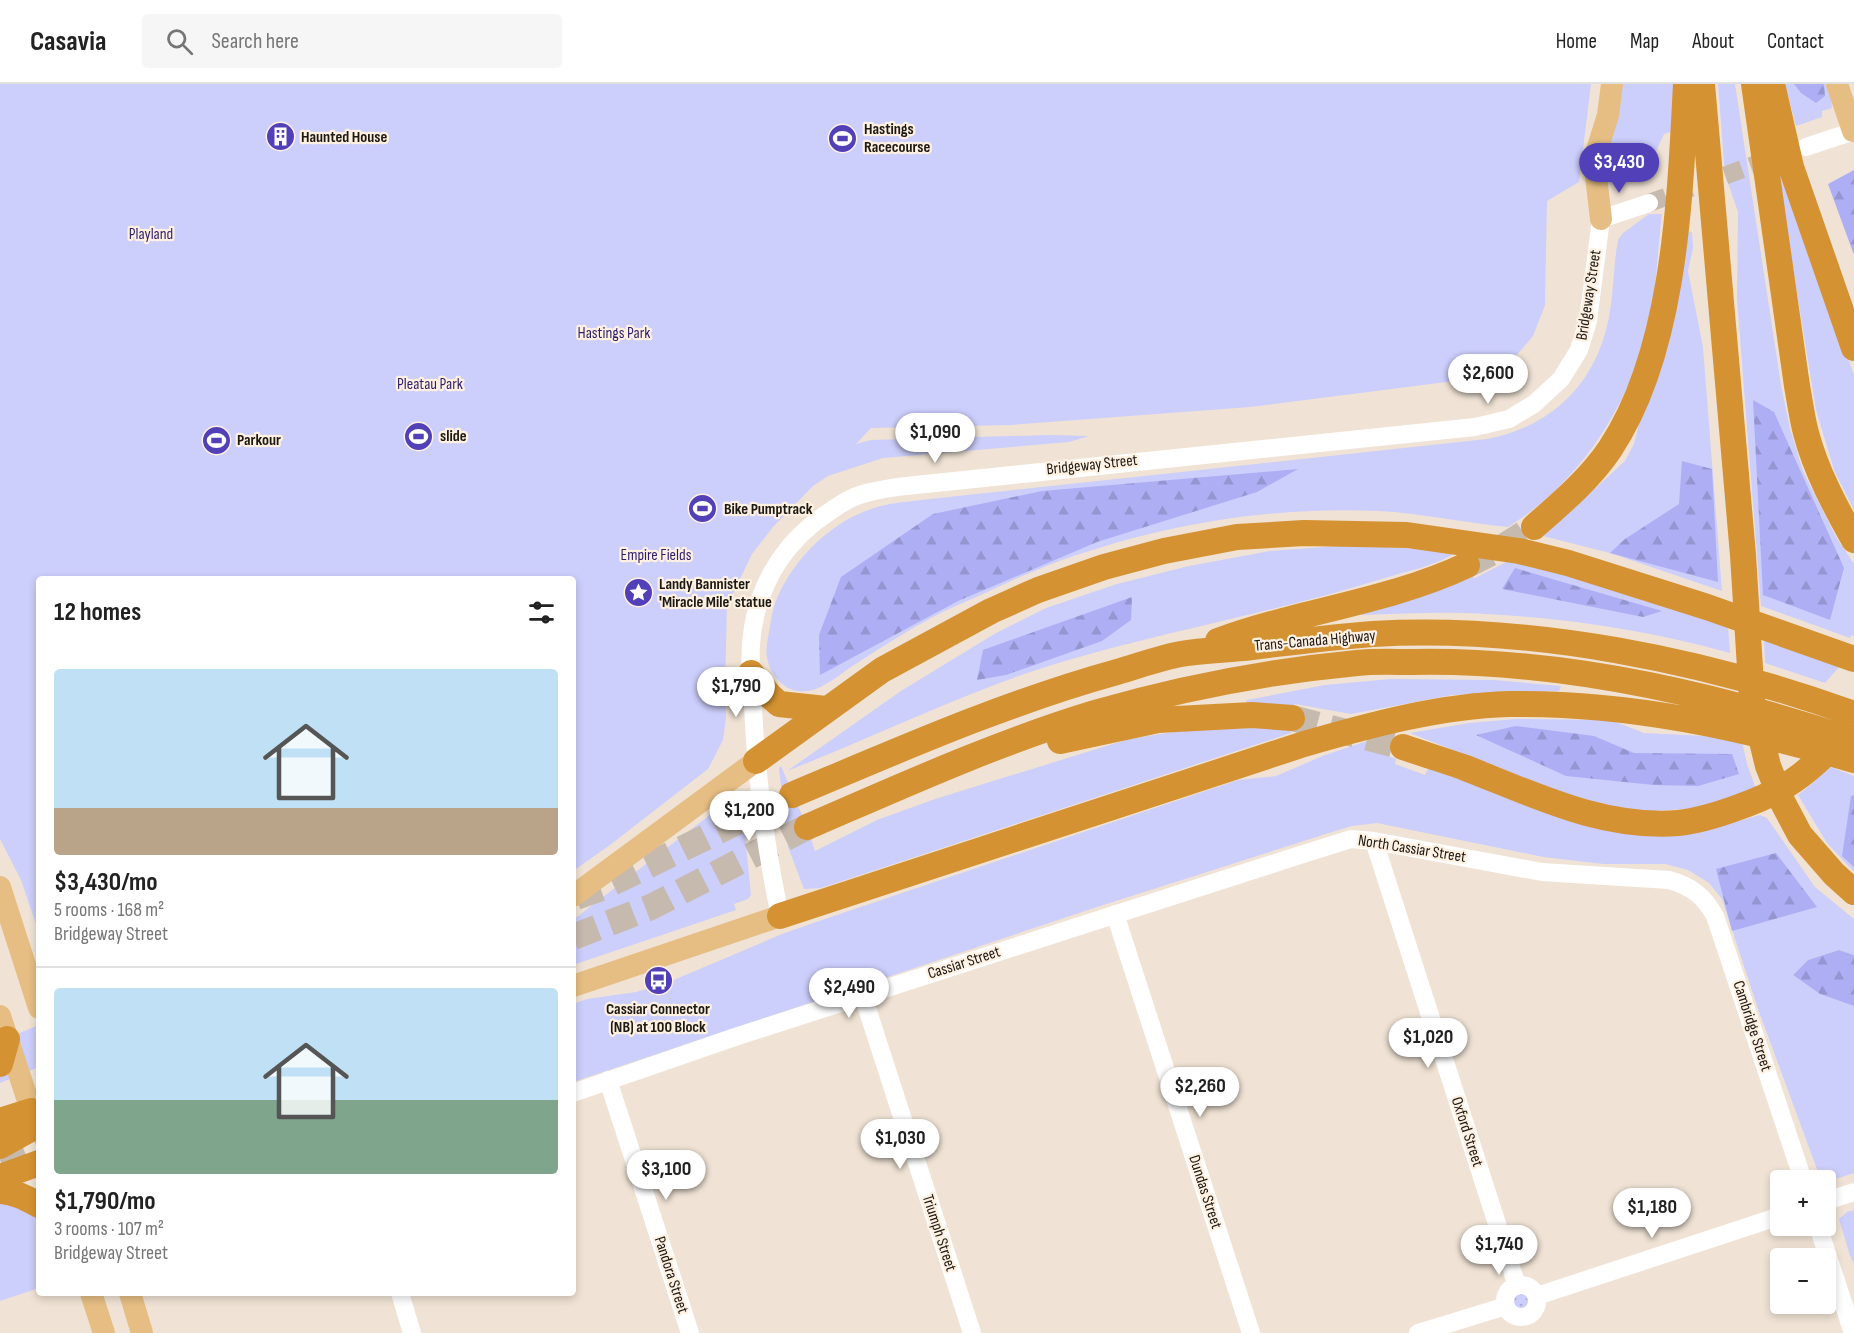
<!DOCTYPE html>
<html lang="en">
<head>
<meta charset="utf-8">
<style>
	:root { --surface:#fff; --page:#f6f6f6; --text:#222; --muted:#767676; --line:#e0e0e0; --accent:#5240b8 }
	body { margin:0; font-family:"Sofia Sans Condensed",sans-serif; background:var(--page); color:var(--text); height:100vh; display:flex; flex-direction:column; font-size:22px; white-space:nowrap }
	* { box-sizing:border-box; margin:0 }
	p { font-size:20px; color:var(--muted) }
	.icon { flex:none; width:33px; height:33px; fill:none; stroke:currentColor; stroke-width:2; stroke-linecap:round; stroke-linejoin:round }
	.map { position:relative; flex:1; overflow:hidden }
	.sheet { position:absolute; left:36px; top:492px; width:540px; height:720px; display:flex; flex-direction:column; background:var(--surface); border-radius:6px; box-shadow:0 3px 9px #0003 }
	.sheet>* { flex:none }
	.tools { position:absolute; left:1770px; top:1086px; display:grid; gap:12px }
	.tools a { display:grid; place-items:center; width:66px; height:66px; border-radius:6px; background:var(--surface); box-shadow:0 3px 9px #0003; font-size:30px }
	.price { position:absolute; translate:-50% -51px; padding:0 14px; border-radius:21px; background:#fff; color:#222; font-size:20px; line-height:39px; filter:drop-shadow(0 2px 3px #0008) }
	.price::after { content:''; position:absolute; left:50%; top:36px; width:18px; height:14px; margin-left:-9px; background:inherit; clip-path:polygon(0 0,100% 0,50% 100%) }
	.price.on { background:var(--accent); color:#fff }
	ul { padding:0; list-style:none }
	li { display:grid; align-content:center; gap:12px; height:318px; padding:0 18px }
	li+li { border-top:2px solid var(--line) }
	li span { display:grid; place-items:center; height:186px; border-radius:6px; color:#555 }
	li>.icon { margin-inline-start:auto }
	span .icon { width:108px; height:108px; fill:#fffc; stroke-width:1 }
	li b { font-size:26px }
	h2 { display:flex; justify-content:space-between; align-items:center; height:72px; padding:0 18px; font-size:26px }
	header { display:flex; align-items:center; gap:36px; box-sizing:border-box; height:84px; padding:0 30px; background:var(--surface); border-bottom:2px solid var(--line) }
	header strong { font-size:28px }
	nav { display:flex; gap:33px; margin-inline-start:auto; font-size:21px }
	.search { width:420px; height:54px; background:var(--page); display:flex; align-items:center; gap:15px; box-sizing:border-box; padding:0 21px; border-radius:6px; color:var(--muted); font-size:22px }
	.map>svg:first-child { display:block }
</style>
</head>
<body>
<header>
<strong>Casavia</strong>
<div class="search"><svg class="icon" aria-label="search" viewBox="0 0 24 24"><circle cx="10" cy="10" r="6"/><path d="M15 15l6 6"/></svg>Search here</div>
<nav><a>Home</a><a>Map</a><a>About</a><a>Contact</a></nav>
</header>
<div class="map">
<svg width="1854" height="1249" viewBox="0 0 1854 1249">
	<defs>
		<pattern id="forest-firs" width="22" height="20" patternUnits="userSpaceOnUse" patternTransform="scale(1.5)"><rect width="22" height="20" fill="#aeaef5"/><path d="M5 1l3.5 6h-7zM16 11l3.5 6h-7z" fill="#9595d1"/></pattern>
		<pattern id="garden-dots" width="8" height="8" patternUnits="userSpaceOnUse" patternTransform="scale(1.5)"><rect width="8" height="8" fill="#cccefb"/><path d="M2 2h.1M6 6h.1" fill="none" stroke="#afb0d6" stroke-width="1.8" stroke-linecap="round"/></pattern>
	</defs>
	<rect width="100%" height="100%" fill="#f0e3d5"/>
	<path fill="#cccefb" d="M0,0h1591l-12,98 -32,19 -2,104 -12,31 -26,31 -29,11 -228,29 -240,18 -139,3 -15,16 15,-4 178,-5 40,1 -20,6 -186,16 -55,18 -15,10 -40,41 -21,27 -25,52 -2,83 1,29 -3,22 -15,29 -98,76 -37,26v-292h-534v354l-18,-53 -21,-41z
		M1623,0h51l-3,48 -7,2 -15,33 -2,5 2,8 -10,-2 -12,4 -4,-3 -13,4 -7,-19 15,-47z
		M1718,0h17l46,301 9,44 13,42 33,66 18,27v72l-3,-1 -1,3 -89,-32 -24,-307 1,-87 -13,-38z
		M1785,0h44l3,24 -10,3v6l-26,9z
		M1776,78l78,213v135l-20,-40 -18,-60z
		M1649,130h13c-4,31 -5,64 -10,95 -17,88 -68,171 -144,218 -43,-4 -87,-14 -130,-16 -112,-5 -225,15 -329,54 -31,12 -61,27 -91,40 -37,16 -71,39 -104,60 -14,9 -29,23 -46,26 -26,4 -45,-23 -41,-47 3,-15 4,-32 10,-46 18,-41 55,-77 97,-90 15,-5 31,-6 47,-8l566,-61c63,-12 107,-53 121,-117 6,-27 5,-55 10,-82l5,-7z
		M1685,148h7l1,16 -5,23 15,76 19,244 -112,-38 -67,-17 82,-75 9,-17z
		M1352,461l105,6c-17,14 -50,20 -72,27 -105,33 -214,52 -320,83 -95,28 -185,74 -278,110l114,-80 95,-58 50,-25 71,-24 72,-18 81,-15z
		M1508,477l42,9 178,57 2,26c-86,-24 -177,-37 -267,-40 -33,-1 -67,1 -101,2l-2,-5 58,-14 54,-19 3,1z
		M1764,555l76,27 -15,17 -60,-20z
		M1391,595l103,1 67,6 -2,5 -107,4 -101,19 -56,-10 -1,5 -48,-7 1,-2 78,-15z
		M1516,635l95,1 33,13 61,3 37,5 5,23 9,25 -59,19 -57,4 -45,-8 -44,-15 -141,-56 59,-10z
		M1221,644h37l34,2 -1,3 -470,155 -17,1 -16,-42 -9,-79 2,-2 26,61 8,24 62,-31 58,-21 194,-60 50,-8z
		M1373,655l-2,11 25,9 -1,5 30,11 4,-8 92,36 203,22 36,-10 7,3 48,69 39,32v36l-15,-5 -31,10 -15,15 27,19 34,12v167l-25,8 -3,4v-5h-5l-63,-171 -36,-110 -13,-16 -21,-13 -23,-6h-61l-61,-7 -166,-34 -25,3 -20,6 -235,75 -524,175v-78l14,-5 49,-7 33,-10 113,-48 40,-14 416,-140 38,-4 49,-21z
		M1828,682l26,10v96l-27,-29 -29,-48 16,-13z
		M738,716l4,5 9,90 -3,4 -14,5 2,6 -163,55v-45l155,-119 4,4z
		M39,941v42l-39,16v-42z
		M0,1116l39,17v71l-39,13z
		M1854,1126v53l-3,-4 -12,-40 8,-7z"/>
	<path fill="url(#forest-firs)" d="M1794,0h30l1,12 -9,7 -15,-10z
		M1854,86v85l-26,-71z
		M1753,316l21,12 70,156 -14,52 -67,-25z
		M1682,377l30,8 6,113 -108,-29 15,-14 54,-35z
		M1298,385l-41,23 -160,50 -139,59 -138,74 -1,-40 22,-58 92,-63 109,-23z
		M1515,484l147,43 -19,6 -141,-28z
		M1132,513l-1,23 -29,21 -96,34 -29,5 6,-30z
		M1516,642l78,10 40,17 98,1 7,20 -41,12 -44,-1 -88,-9 -90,-41z
		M1854,711v72l-12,-11 9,-60z
		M1776,769l41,54 -85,24 -16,-62z
		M1839,866l15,5v51l-34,-12 -27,-19 15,-15z"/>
	<path fill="url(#garden-dots)" d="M1510 1218a11 11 0 1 1 22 0a11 11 0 1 1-22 0Z"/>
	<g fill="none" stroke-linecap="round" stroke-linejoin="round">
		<path stroke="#c6baae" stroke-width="18" stroke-dasharray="18 9" stroke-linecap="butt" d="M1649,119l127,-46"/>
		<path stroke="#c6baae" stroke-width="26" stroke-dasharray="26 13" stroke-linecap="butt" d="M1467,481l36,-18 31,-20
			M1292,634l111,29
			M576,813l28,-10 188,-92
			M573,853l78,-30 156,-80
			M0,1076l39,-15"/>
		<path stroke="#fff" stroke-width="18" d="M1806,63l48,-16
			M1374,757l143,445
			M1115,830l136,419
			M780,832c-13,-62 -22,-126 -26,-190 -1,-27 -5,-55 -3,-82 4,-53 29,-97 71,-127 11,-8 23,-17 35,-21 16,-6 33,-8 49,-10l569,-59 34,-8 25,-15 27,-25 18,-29 9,-29 13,-102 48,-16
			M863,912l109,337
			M608,996l82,253
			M573,1009l162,-56 562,-181 54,-17 23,2 168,31 127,8c22,6 35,16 46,36l88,264
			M1826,1117l28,-9
			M1818,1142l35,107
			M1505 1217a16 16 0 1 1 32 0a16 16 0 1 1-32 0Z
			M400,1209l12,40
			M1537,1212l243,-80
			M1418,1249l88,-27"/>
		<path stroke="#e6be84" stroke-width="22" d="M1837,0l16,47
			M1601,135l-7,-59 14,-45 4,-31
			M0,803l39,121
			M573,812l183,-135
			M573,902l207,-70
			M0,932l37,112
			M91,1209l13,40
			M130,1209l12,40"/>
		<path stroke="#d59232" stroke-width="26" d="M1702,0l41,471 9,145 16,66 14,35 18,34 34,39 20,18
			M1754,0l43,302c3,16 5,32 9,47 10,38 29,73 48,107
			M1772,0l19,83 63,181
			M1534,443c26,-23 56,-48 76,-78 65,-98 70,-250 76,-365
			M1218,557c81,-30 171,-39 249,-76
			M751,589l19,23 9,8 47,5
			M1060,657l98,-21 94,-5 40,3
			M1403,663c20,7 40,13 60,20 70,27 138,62 215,56 21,-2 42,-9 61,-16 43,-15 67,-32 98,-65
			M756,677l126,-91 109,-59 47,-21 66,-23 60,-16 73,-14 67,-4 103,2 112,16 49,12 139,44 147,52
			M792,711c107,-45 213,-92 325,-123 21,-6 42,-14 64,-18 23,-4 47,-4 71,-7 40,-5 80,-10 121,-13 159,-9 332,26 481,80
			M807,743c95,-41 189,-84 288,-114 83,-24 177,-42 262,-50 18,-2 37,-1 55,-1 150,-3 300,31 442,79
			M780,832l524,-172c66,-19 135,-38 205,-40 118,-2 232,23 345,56
			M0,980l7,-25
			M0,1037l31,-10
			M0,1062l36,-20
			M0,1093l39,-14
			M0,1107c15,1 26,7 39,14"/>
	</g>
	<defs>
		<symbol id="building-disc" viewBox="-11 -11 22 22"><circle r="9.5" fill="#5240b8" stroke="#fef1e2"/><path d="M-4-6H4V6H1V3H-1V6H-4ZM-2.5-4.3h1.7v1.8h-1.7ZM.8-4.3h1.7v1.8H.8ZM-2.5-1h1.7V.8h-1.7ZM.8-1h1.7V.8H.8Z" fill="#fff"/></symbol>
		<symbol id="stadium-disc" viewBox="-11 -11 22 22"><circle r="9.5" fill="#5240b8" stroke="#fef1e2"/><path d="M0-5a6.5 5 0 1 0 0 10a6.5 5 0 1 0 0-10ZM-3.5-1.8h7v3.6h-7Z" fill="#fff"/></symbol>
		<symbol id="sight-disc" viewBox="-11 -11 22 22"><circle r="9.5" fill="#5240b8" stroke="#fef1e2"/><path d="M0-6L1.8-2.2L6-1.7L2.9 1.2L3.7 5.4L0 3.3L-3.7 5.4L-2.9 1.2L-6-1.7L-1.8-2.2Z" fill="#fff"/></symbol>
		<symbol id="bus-disc" viewBox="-11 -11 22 22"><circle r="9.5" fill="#5240b8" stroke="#fef1e2"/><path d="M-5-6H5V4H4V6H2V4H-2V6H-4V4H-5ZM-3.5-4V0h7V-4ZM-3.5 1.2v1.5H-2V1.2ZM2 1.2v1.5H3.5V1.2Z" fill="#fff"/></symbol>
	</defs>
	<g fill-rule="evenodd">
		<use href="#building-disc" x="264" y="36" width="33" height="33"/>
		<use href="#stadium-disc" x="826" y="38" width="33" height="33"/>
		<use href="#stadium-disc" x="402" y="336" width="33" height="33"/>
		<use href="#stadium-disc" x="200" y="340" width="33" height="33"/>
		<use href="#stadium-disc" x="686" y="408" width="33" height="33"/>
		<use href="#sight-disc" x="622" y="492" width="33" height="33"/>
		<use href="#bus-disc" x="642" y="880" width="33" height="33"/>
	</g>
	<g text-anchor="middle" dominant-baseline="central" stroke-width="4.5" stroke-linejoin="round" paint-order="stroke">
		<g font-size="16" font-weight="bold" fill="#1c1813" stroke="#fef1e2" text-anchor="start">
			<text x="864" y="45">Hastings<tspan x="864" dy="18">Racecourse</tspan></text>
			<text x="301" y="53">Haunted House</text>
			<text x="440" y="352">slide</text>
			<text x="237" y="356">Parkour</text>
			<text x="724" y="425">Bike Pumptrack</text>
			<text x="659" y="500">Landy Bannister<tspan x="659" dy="18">'Miracle Mile' statue</tspan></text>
			<text x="658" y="925" text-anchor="middle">Cassiar Connector<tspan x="658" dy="18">(NB) at 100 Block</tspan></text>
		</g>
		<g font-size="16" fill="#2c1f6e" stroke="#fef1e2">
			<text x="151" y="150">Playland</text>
			<text x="614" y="249">Hastings Park</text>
			<text x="430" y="300">Pleatau Park</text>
			<text x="656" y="471">Empire Fields</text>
		</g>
		<g font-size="16" fill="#1c1813" stroke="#fef1e2">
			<text transform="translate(1589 211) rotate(-81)">Bridgeway Street</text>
			<text transform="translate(1092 381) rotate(-6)">Bridgeway Street</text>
			<text transform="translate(1315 557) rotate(-5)">Trans-Canada Highway</text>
			<text transform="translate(1412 765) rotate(9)">North Cassiar Street</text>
			<text transform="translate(964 879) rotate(-18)">Cassiar Street</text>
			<text transform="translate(1752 942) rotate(72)">Cambridge Street</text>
			<text transform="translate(1467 1048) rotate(72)">Oxford Street</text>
			<text transform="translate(1205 1108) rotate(72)">Dundas Street</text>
			<text transform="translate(939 1149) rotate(72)">Triumph Street</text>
			<text transform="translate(671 1191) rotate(72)">Pandora Street</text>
		</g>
	</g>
</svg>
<div class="tools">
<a>+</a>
<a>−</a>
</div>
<b class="price on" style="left:1619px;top:110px">$3,430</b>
<b class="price" style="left:1488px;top:321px">$2,600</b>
<b class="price" style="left:935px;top:380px">$1,090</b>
<b class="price" style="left:736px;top:634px">$1,790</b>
<b class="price" style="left:749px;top:758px">$1,200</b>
<b class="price" style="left:849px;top:935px">$2,490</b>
<b class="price" style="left:1428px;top:985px">$1,020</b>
<b class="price" style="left:1200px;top:1034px">$2,260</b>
<b class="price" style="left:900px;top:1086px">$1,030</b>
<b class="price" style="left:666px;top:1117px">$3,100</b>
<b class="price" style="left:1652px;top:1155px">$1,180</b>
<b class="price" style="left:1499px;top:1192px">$1,740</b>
<section class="sheet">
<h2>12 homes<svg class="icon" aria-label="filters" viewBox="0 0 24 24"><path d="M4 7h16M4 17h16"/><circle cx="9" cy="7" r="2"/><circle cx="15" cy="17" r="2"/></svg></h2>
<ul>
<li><span style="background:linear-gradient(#bfe0f5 75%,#b9a48a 0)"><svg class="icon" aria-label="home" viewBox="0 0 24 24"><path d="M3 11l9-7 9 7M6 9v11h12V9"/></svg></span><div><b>$3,430/mo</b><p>5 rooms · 168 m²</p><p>Bridgeway Street</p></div></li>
<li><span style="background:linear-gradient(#bfe0f5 60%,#7fa58c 0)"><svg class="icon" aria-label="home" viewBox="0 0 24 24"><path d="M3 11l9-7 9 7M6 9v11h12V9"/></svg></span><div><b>$1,790/mo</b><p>3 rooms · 107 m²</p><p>Bridgeway Street</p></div></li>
</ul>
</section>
</div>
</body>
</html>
